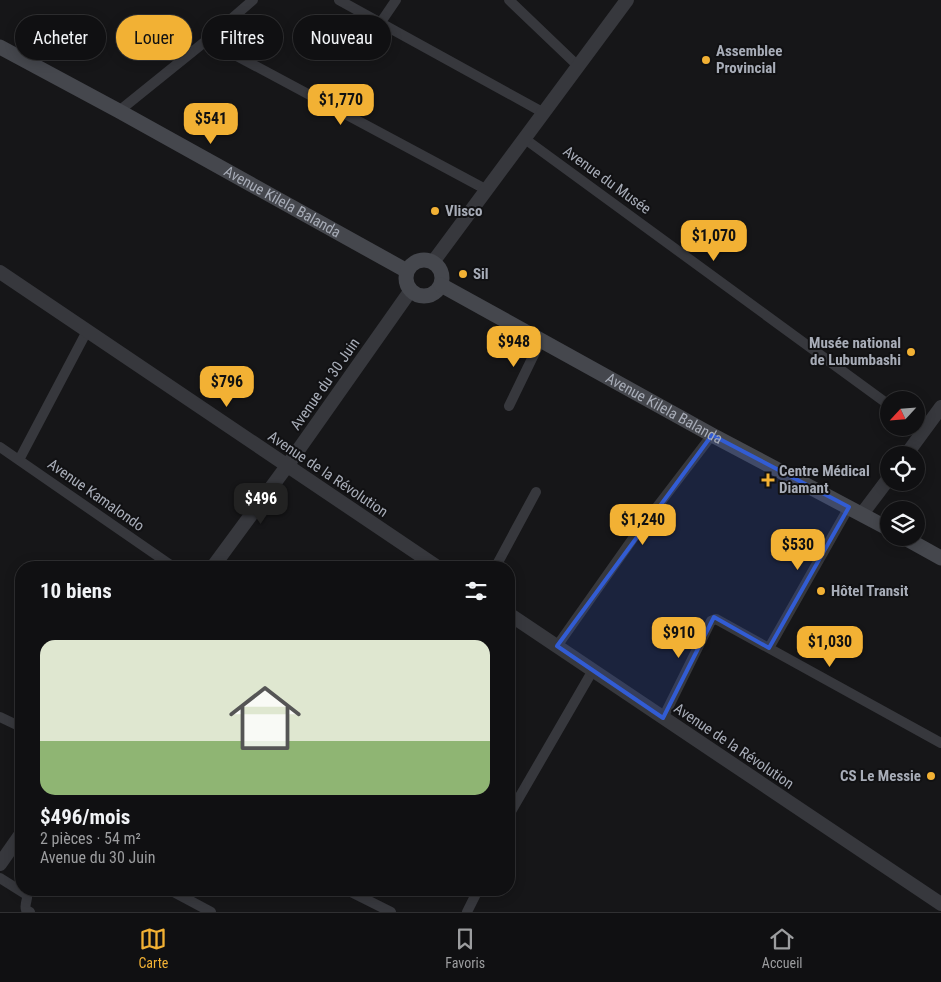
<!DOCTYPE html>
<html lang="fr">
<head>
<meta charset="utf-8">
<style>
	:root { --surface:#101012; --page:#19191b; --text:#f1f3f6; --muted:#9c9d9f; --line:#303032; --accent:#f2b134 }
	body { margin:0; font-family:"Roboto Condensed",sans-serif; background:var(--page); color:var(--text); height:100vh; display:flex; flex-direction:column; font-size:19px; white-space:nowrap }
	* { box-sizing:border-box; margin:0 }
	p { font-size:16px; color:var(--muted) }
	.icon { flex:none; width:28px; height:28px; fill:none; stroke:currentColor; stroke-width:2; stroke-linecap:round; stroke-linejoin:round }
	.map { position:relative; flex:1; overflow:hidden }
	.sheet { position:absolute; left:15px; top:561px; width:500px; height:335px; display:flex; flex-direction:column; background:var(--surface); border-radius:20px; box-shadow:0 2px 12px #0003,0 0 0 1px var(--line) }
	.sheet>* { flex:none }
	.guide { position:absolute; left:15px; top:15px; width:500px; height:45px; display:flex; gap:10px }
	.needle { width:32px; rotate:244deg }
	.controls { position:absolute; left:880px; top:391px; display:grid; gap:10px }
	.controls a { display:grid; place-items:center; width:45px; height:45px; border-radius:50%; background:var(--surface); box-shadow:0 2px 12px #0003,0 0 0 1px var(--line); font-size:25px }
	.price { position:absolute; translate:-50% -42px; padding:0 11px; border-radius:10px; background:var(--accent); color:#111; font-size:16px; line-height:32px; filter:drop-shadow(0 1px 2px #0008) }
	.price::after { content:''; position:absolute; left:50%; top:30px; width:15px; height:11px; margin-left:-8px; background:inherit; clip-path:polygon(0 0,100% 0,50% 100%) }
	.price.current { background:#222; color:#fff }
	ul { padding:0; list-style:none }
	li { display:grid; align-content:center; gap:10px; height:265px; padding:0 25px }
	li+li { border-top:1px solid var(--line) }
	li span { display:grid; place-items:center; height:155px; border-radius:15px; color:#555 }
	li>.icon { margin-inline-start:auto }
	span .icon { width:90px; height:90px; fill:#fffc; stroke-width:1 }
	li b { font-size:21px }
	h2 { display:flex; justify-content:space-between; align-items:center; height:60px; padding:0 25px; font-size:21px }
	.tag { padding:0 18px; border-radius:22px; background:var(--surface); box-shadow:0 2px 12px #0003,0 0 0 1px var(--line); font-size:18px; line-height:45px }
	.tag.current { background:var(--accent); color:#111 }
	.tabs { display:flex; justify-content:space-around; align-items:center; height:70px; border-top:1px solid var(--line); background:var(--surface); font-size:14px; color:var(--muted) }
	.tabs a { display:grid; justify-items:center; gap:2px }
	.tabs .current { color:var(--accent) }
	.map>svg:first-child { display:block }
</style>
</head>
<body>
<div class="map">
<svg width="941" height="912" viewBox="0 0 941 912">
	<rect width="100%" height="100%" fill="#161618"/>
	<g fill="none" stroke-linecap="round" stroke-linejoin="round">
		<path stroke="#37383d" stroke-width="10" d="M339,0l205,113
			M509,0l69,66
			M381,22l15,-22
			M207,40l280,150
			M119,111l88,-71 46,-40
			M525,139l364,266
			M509,406l32,-66
			M0,447l175,121
			M19,460l68,-129
			M495,568l41,-76
			M557,646l77,-109 78,-102
			M769,648l80,-141
			M0,717l21,10
			M663,718l48,-97 5,-2 225,124
			M509,815l84,-145
			M0,878l27,17c1,5 -3,9 -1,15l4,2
			M170,890l41,22
			M347,890l44,22
			M467,912l11,-22"/>
		<path stroke="#37383d" stroke-width="14" d="M433,262l194,-262
			M0,272l439,296
			M906,455l35,-48
			M862,514l27,-36
			M212,568l75,-102 124,-176
			M509,614l432,290
			M0,864l21,-30"/>
		<g stroke="#45474d" stroke-width="15">
			<path id="s1" d="M0,47l119,64 288,160"/>
			<circle cx="424" cy="278" r="18"/>
			<path id="s2" d="M441,285l271,150 177,94"/>
			<path d="M905,538l36,20"/>
		</g>
	</g>
	<path fill="#325cd3" fill-opacity="0.2" stroke="#325cd3" stroke-width="4" stroke-linejoin="round" d="M712,435l137,72 -80,141 -55,-31 -51,101 -106,-72z"/>
	<g fill="#f2b134" stroke="#111113" stroke-width="2">
		<circle cx="706" cy="60" r="5"/>
		<circle cx="435" cy="211" r="5"/>
		<circle cx="463" cy="274" r="5"/>
		<circle cx="911" cy="352" r="5"/>
		<path d="M765.5 472.5h5v5h5v5h-5v5h-5v-5h-5v-5h5z"/>
		<circle cx="821" cy="591" r="5"/>
		<circle cx="931" cy="776" r="5"/>
	</g>
	<g text-anchor="middle" dominant-baseline="central" stroke-width="4" stroke-linejoin="round" paint-order="stroke">
		<g font-size="15" font-weight="bold" fill="#a8adb8" stroke="#111113" text-anchor="start">
			<text x="716" y="51">Assemblee<tspan x="716" dy="17">Provincial</tspan></text>
			<text x="445" y="211">Vlisco</text>
			<text x="473" y="274">Sil</text>
			<text x="901" y="343" text-anchor="end">Musée national<tspan x="901" dy="17">de Lubumbashi</tspan></text>
			<text x="779" y="471">Centre Médical<tspan x="779" dy="17">Diamant</tspan></text>
			<text x="831" y="591">Hôtel Transit</text>
			<text x="921" y="776" text-anchor="end">CS Le Messie</text>
		</g>
		<g font-size="15" fill="#a8adb8" stroke="#111113">
			<text transform="translate(607 180) rotate(36)">Avenue du Musée</text>
			<text stroke="none"><textPath href="#s1" startOffset="322">Avenue Kilela Balanda</textPath></text>
			<text transform="translate(325 384) rotate(-55)">Avenue du 30 Juin</text>
			<text stroke="none"><textPath href="#s2" startOffset="255">Avenue Kilela Balanda</textPath></text>
			<text transform="translate(328 474) rotate(34)">Avenue de la Révolution</text>
			<text transform="translate(96 495) rotate(35)">Avenue Kamalondo</text>
			<text transform="translate(734 746) rotate(34)">Avenue de la Révolution</text>
		</g>
	</g>
</svg>
<div class="controls">
<a><svg class="needle" viewBox="-14 -14 28 28"><path d="M0-13l5 13h-10z" fill="#e53935"/><path d="M0 13l5-13h-10z" fill="#9c9d9f"/></svg></a>
<a><svg class="icon" aria-label="locate" viewBox="0 0 24 24"><circle cx="12" cy="12" r="6"/><path d="M12 2v4M12 18v4M2 12h4M18 12h4"/></svg></a>
<a><svg class="icon" aria-label="layers" viewBox="0 0 24 24"><path d="M12 4l9 5-9 5-9-5zM3 14l9 5 9-5"/></svg></a>
</div>
<b class="price" style="left:341px;top:126px">$1,770</b>
<b class="price" style="left:211px;top:145px">$541</b>
<b class="price" style="left:714px;top:262px">$1,070</b>
<b class="price" style="left:514px;top:368px">$948</b>
<b class="price" style="left:227px;top:408px">$796</b>
<b class="price current" style="left:261px;top:525px">$496</b>
<b class="price" style="left:643px;top:546px">$1,240</b>
<b class="price" style="left:798px;top:571px">$530</b>
<b class="price" style="left:679px;top:659px">$910</b>
<b class="price" style="left:830px;top:668px">$1,030</b>
<div class="guide">
<a class="tag">Acheter</a>
<a class="tag current">Louer</a>
<a class="tag">Filtres</a>
<a class="tag">Nouveau</a>
</div>
<section class="sheet">
<h2>10 biens<svg class="icon" aria-label="filters" viewBox="0 0 24 24"><path d="M4 7h16M4 17h16"/><circle cx="9" cy="7" r="2"/><circle cx="15" cy="17" r="2"/></svg></h2>
<ul>
<li><span style="background:linear-gradient(#dfe7d0 65%,#8fb573 0)"><svg class="icon" aria-label="home" viewBox="0 0 24 24"><path d="M3 11l9-7 9 7M6 9v11h12V9"/></svg></span><div><b>$496/mois</b><p>2 pièces · 54 m²</p><p>Avenue du 30 Juin</p></div></li>
</ul>
</section>
</div>
<nav class="tabs">
<a class="current"><svg class="icon" aria-label="map" viewBox="0 0 24 24"><path d="M3 6l6-2 6 2 6-2v14l-6 2-6-2-6 2zM9 4v14M15 6v14"/></svg>Carte</a>
<a><svg class="icon" aria-label="saved" viewBox="0 0 24 24"><path d="M7 4h10v16l-5-4-5 4z"/></svg>Favoris</a>
<a><svg class="icon" aria-label="home" viewBox="0 0 24 24"><path d="M3 11l9-7 9 7M6 9v11h12V9"/></svg>Accueil</a>
</nav>
</body>
</html>
